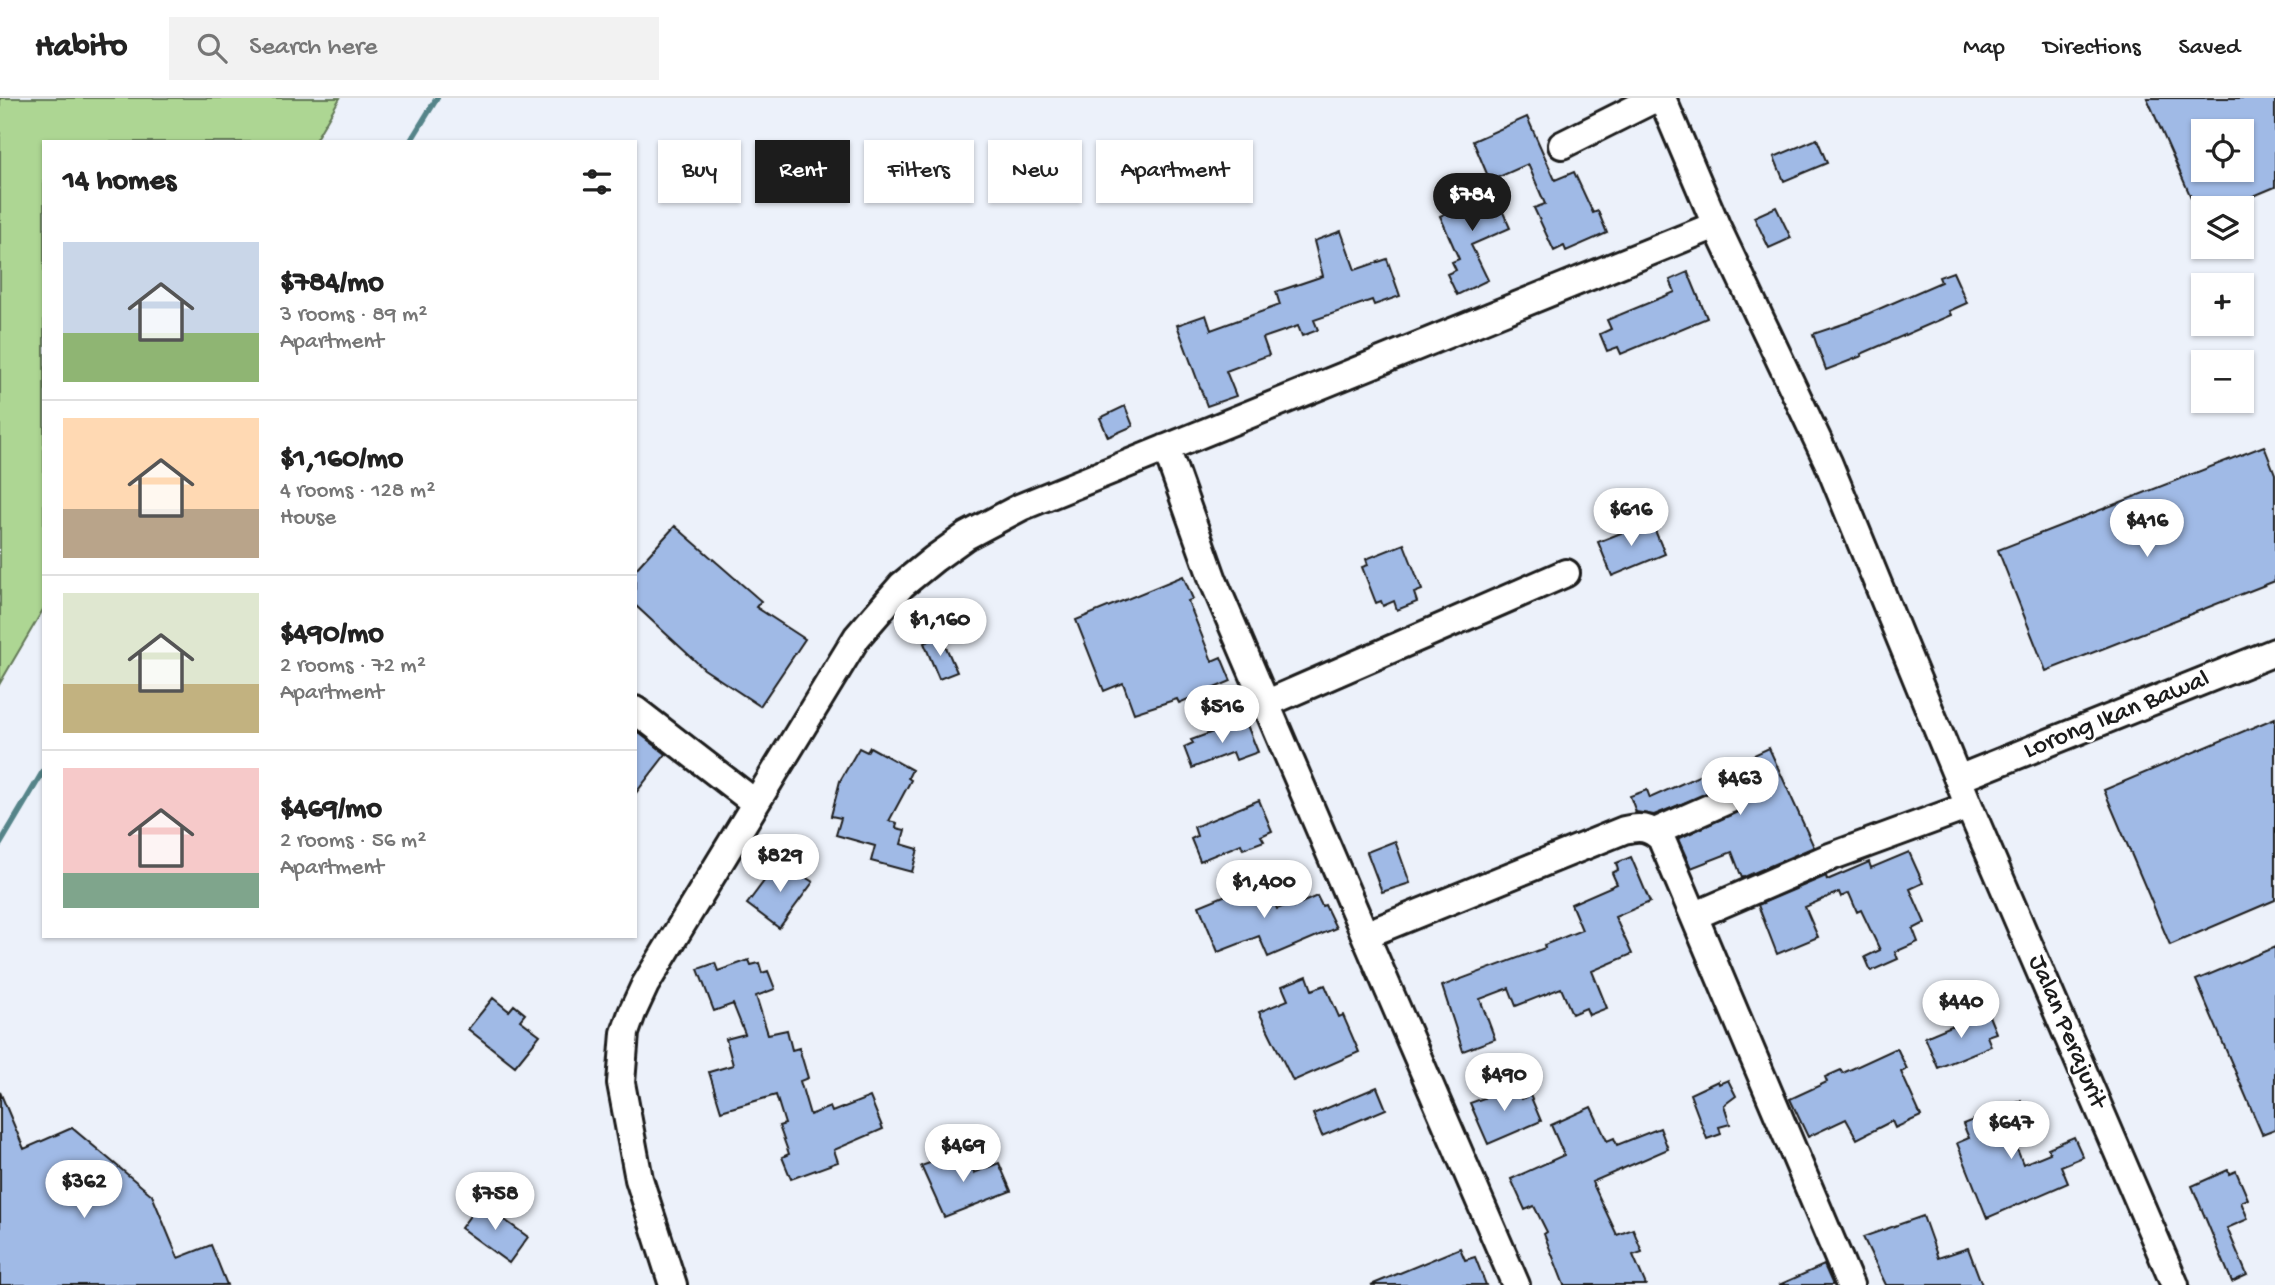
<!DOCTYPE html>
<html lang="en">
<head>
<meta charset="utf-8">
<style>
	:root { --surface:#fff; --page:#f2f2f2; --text:#222; --muted:#767676; --line:#e0e0e0; --accent:#1c1c1c }
	body { margin:0; font-family:"Gochi Hand",sans-serif; background:var(--page); color:var(--text); height:100vh; display:flex; flex-direction:column; font-size:26px; white-space:nowrap }
	* { box-sizing:border-box; margin:0 }
	p { font-size:23px; color:var(--muted) }
	.icon { flex:none; width:38px; height:38px; fill:none; stroke:currentColor; stroke-width:2; stroke-linecap:round; stroke-linejoin:round }
	.map { position:relative; flex:1; overflow:hidden }
	.drawer { position:absolute; left:42px; top:42px; width:595px; height:798px; display:flex; flex-direction:column; background:var(--surface); border-radius:0px; box-shadow:0 2px 5px #0004 }
	.drawer>* { flex:none }
	.top-card { position:absolute; left:658px; top:42px; width:665px; height:63px; display:flex; gap:14px }
	.tools { position:absolute; left:2191px; top:21px; display:grid; gap:14px }
	.tools a { display:grid; place-items:center; width:63px; height:63px; border-radius:0px; background:var(--surface); box-shadow:0 2px 5px #0004; font-size:35px }
	.price { position:absolute; translate:-50% -60px; padding:0 16px; border-radius:24px; background:#fff; color:#222; font-size:23px; line-height:46px; filter:drop-shadow(0 2px 4px #0008) }
	.price::after { content:''; position:absolute; left:50%; top:42px; width:21px; height:16px; margin-left:-10px; background:inherit; clip-path:polygon(0 0,100% 0,50% 100%) }
	.price.selected { background:var(--accent); color:#fff }
	ul { padding:0; list-style:none }
	li { display:flex; align-items:center; gap:21px; height:175px; padding:0 21px }
	li+li { border-top:2px solid var(--line) }
	li span { display:grid; place-items:center; flex:none; width:196px; height:140px; border-radius:0px; color:#555 }
	li>.icon { margin-inline-start:auto }
	span .icon { width:84px; height:84px; fill:#fffc; stroke-width:1 }
	li b { font-size:30px }
	h2 { display:flex; justify-content:space-between; align-items:center; height:84px; padding:0 21px; font-size:30px }
	.tag { padding:0 24px; border-radius:0px; background:var(--surface); box-shadow:0 2px 5px #0004; font-size:24px; line-height:63px }
	.tag.selected { background:var(--accent); color:#fff }
	header { display:flex; align-items:center; gap:42px; box-sizing:border-box; height:98px; padding:0 35px; background:var(--surface); border-bottom:2px solid var(--line) }
	header strong { font-size:33px }
	nav { display:flex; gap:38px; margin-inline-start:auto; font-size:24px }
	.search { width:490px; height:63px; background:var(--page); display:flex; align-items:center; gap:18px; box-sizing:border-box; padding:0 24px; border-radius:0px; color:var(--muted); font-size:26px }
	.map>svg:first-child { display:block }
</style>
</head>
<body>
<header>
<strong>Habito</strong>
<div class="search"><svg class="icon" aria-label="search" viewBox="0 0 24 24"><circle cx="10" cy="10" r="6"/><path d="M15 15l6 6"/></svg>Search here</div>
<nav><a>Map</a><a>Directions</a><a>Saved</a></nav>
</header>
<div class="map">
<svg width="2275" height="1187" viewBox="0 0 2275 1187">
	<rect width="100%" height="100%" fill="#ecf1fa"/>
	<filter id="ink" filterUnits="userSpaceOnUse"><feTurbulence type="fractalNoise" baseFrequency=".0143" numOctaves="2"/><feDisplacementMap in="SourceGraphic" scale="14" xChannelSelector="R" yChannelSelector="G"/><feConvolveMatrix kernelMatrix="1 2 1 2 8 2 1 2 1" color-interpolation-filters="sRGB"/></filter>
	<g filter="url(#ink)">
		<path fill="#add693" stroke="#647958" stroke-width="2" d="M0,0h340l-26,44h-270v466l-44,75z"/>
		<g fill="none" stroke-linecap="round" stroke-linejoin="round">
			<path stroke="#548489" stroke-width="6" d="M410,44l27,-44
				M0,746l44,-74"/>
		</g>
		<path fill="#a0bae6" stroke="#1c1c1c" stroke-width="2" fill-rule="evenodd" d="M2147,0h128v89l-50,21 -28,3zM2203,33h39v39h-39z
			M1527,19l28,63 19,-8 19,41 5,-2 9,22 -41,18 -2,-5 -10,5 -20,-43 11,-4 -17,-40 -38,17 -17,-40z
			M1817,41l10,24 -43,18 -10,-24z
			M1490,85l20,45 -39,17 17,35 -31,15 -10,-21 9,-4 -4,-8 7,-3 -19,-43 9,-4 -5,-10z
			M1776,109l15,31 -22,10 -15,-31z
			M1341,133l14,39 32,-11 13,37 -26,9 -2,-5 -58,20 4,10 -16,6 -4,-10 -35,12 6,17 -43,16 10,25 -29,10 -30,-81 29,-10 5,15 69,-25 -4,-13 47,-16 -9,-35z
			M1688,174l19,46 -86,36 -3,-7 -11,4 -7,-17 11,-5 -4,-9 68,-28 -5,-12z
			M1953,174l14,31 -18,8 2,4 -90,39 1,2 -36,14 -13,-36 36,-12 92,-40 -2,-5z
			M1125,308l8,20 -25,11 -8,-19z
			M2264,348l11,28v107l-229,90 -48,-121z
			M1651,423l14,33 -53,22 -14,-34z
			M675,428l86,75 -5,6 49,32 -45,67 -56,-37 -69,-64v-35z
			M1404,446l18,46 -8,3 3,9 -20,8 -3,-9 -11,5 -2,-5 -5,2 -14,-36 6,-2 -2,-6z
			M1183,478l10,23 -5,2 24,60 9,-4 10,24 -52,22 -2,-4 -43,14 -11,-30 -19,8 -28,-71z
			M941,538l16,36 -18,7 -15,-36z
			M2275,620v182l-105,45 -66,-155z
			M1245,622l13,32 -22,8 -3,-8 -41,16 -8,-21 9,-4 -2,-3z
			M635,632l31,24 -31,40z
			M870,649l42,23 -4,8 3,2 -22,41 8,2 -1,5 9,2 -4,14 17,5 -6,23 -41,-11 4,-15 -39,-11 5,-17 -10,-2 9,-35 19,-33 8,4z
			M1769,650l45,99 -72,31 -10,-26 -41,16 -13,-29 64,-30 3,-16 -13,-9 -78,31 -18,-3 -6,-16 17,-6 3,8 60,-27 1,4z
			M1259,702l13,31 -11,5 3,5 -21,8 -2,-5 -41,17 -9,-22 6,-3 -3,-9z
			M1395,743l15,42 -28,9 -15,-40z
			M1909,754l14,31 -13,6 15,34 -12,6 5,13 -23,10 3,7 -27,12 -6,-14 15,-7 -19,-40 -4,2 -8,-19 -8,4 -2,-5 -34,15 13,30 -41,17 -19,-49 68,-29 1,4 42,-18 2,6z
			M1631,759l19,45 -35,15 17,37 -40,17 15,37 -18,7 -3,-7 -14,6 -11,-26 -45,18 -7,-18 -29,11 15,40 -32,12 -21,-65 103,-38 -1,-3 38,-15 -11,-26 46,-20 -5,-11 6,-3 -2,-7z
			M779,763l34,21 -34,46 -32,-24z
			M1258,784l3,7 7,-3 9,23 13,-5 2,3 25,-11 5,10 3,-1 11,23 -68,29 -9,-21 -41,16 -19,-46z
			M2275,849v182l-13,5 -66,-154z
			M749,862l2,5 8,-2 3,10 6,-2 7,18 -19,7 12,38 19,-4 5,20 7,-2 9,30 -8,3 10,34 20,-8 2,5 38,-15 13,32 -49,21 4,12 -47,17 -9,-22 7,-3 -10,-28 6,-2 -9,-29 -55,16 -12,-39 24,-7 -7,-26 19,-5 -12,-30 -19,7 -16,-42 17,-6 3,8z
			M1307,878l5,14 13,-5 14,32 4,-2 16,37 -66,29 -34,-69 29,-12 -6,-14z
			M493,900l16,13 5,-6 11,9 -5,6 20,15 -25,31 -47,-37z
			M1987,913l9,22 -9,3 4,10 -53,22 -13,-31z
			M1897,950l10,21 -6,3 20,44 -26,12 -3,-7 -35,18 -11,-20 -38,18 -18,-38 37,-17 -2,-5 16,-7 2,3z
			M1728,982l8,16 -12,9 6,19 -11,3 2,7 -14,5 -17,-45 28,-13 1,3z
			M1503,987l3,7 10,-5 5,12 9,-4 11,26 -53,23 -18,-41 14,-5 -2,-4z
			M1377,989l9,22 -64,27 -9,-22z
			M0,994l24,57 48,-21 80,67 26,63 33,-13 16,40h-227z
			M2021,1003l10,25 -20,8 12,30 27,-11 -2,-5 26,-11 9,20 -22,9 7,17 -81,35 -30,-75 12,-5 -6,-14z
			M1591,1009l16,34 7,-3 3,7 43,-17 8,21 -76,33 25,53 16,-6 9,23 -9,3 13,30h-82l-20,-51 3,-2 -13,-26 -9,4 -14,-31 53,-24 -13,-30z
			M958,1055l3,8 8,-2 5,14 25,-10 12,28 -67,26 -23,-51z
			M2228,1072l1,4 7,-3 12,28 -7,3 7,17 -21,9 20,47 -15,7 -40,-96z
			M480,1104l48,35 -19,26 -48,-35z
			M1923,1118l15,42 30,-10 14,37h-96l-23,-48z
			M1460,1150l5,12 10,-3 11,28h-115z
			M1824,1167l9,20h-54z"/>
		<g fill="none" stroke-linecap="round" stroke-linejoin="round">
			<defs>
				<path id="minor" d="M1662,0l54,127 112,237 141,344 206,479
					M1562,47l94,-47
					M1166,350l47,132 152,355 259,-105c16,-4 25,-3 37,8l189,447
					M1265,606l301,-131
					M635,612l119,92
					M1958,681l317,-127
					M1655,734l75,-33
					M1694,818l136,-59 139,-51
					M1365,837l151,350
					M673,1187l-34,-106 -18,-96 4,-50 7,-20 13,-28 212,-348 45,-52 32,-26 32,-23 55,-29 695,-282"/>
			</defs>
			<use href="#minor" stroke="#1c1c1c" stroke-width="32"/>
			<use href="#minor" stroke="#fff" stroke-width="26"/>
		</g>
	</g>
	<g text-anchor="middle" dominant-baseline="central" stroke-width="5" stroke-linejoin="round" paint-order="stroke">
		<g font-size="26" fill="#1c1c1c" stroke="#fff">
			<text transform="translate(2117 618) rotate(-22)">Lorong Ikan Bawal</text>
			<text transform="translate(2066 934) rotate(67)">Jalan Perajurit</text>
		</g>
	</g>
</svg>
<div class="tools">
<a><svg class="icon" aria-label="locate" viewBox="0 0 24 24"><circle cx="12" cy="12" r="6"/><path d="M12 2v4M12 18v4M2 12h4M18 12h4"/></svg></a>
<a><svg class="icon" aria-label="layers" viewBox="0 0 24 24"><path d="M12 4l9 5-9 5-9-5zM3 14l9 5 9-5"/></svg></a>
<a>+</a>
<a>−</a>
</div>
<b class="price selected" style="left:1472px;top:135px">$784</b>
<b class="price" style="left:1631px;top:450px">$616</b>
<b class="price" style="left:2147px;top:461px">$416</b>
<b class="price" style="left:940px;top:560px">$1,160</b>
<b class="price" style="left:1222px;top:647px">$516</b>
<b class="price" style="left:1740px;top:719px">$463</b>
<b class="price" style="left:780px;top:796px">$829</b>
<b class="price" style="left:1264px;top:822px">$1,400</b>
<b class="price" style="left:1961px;top:942px">$440</b>
<b class="price" style="left:1504px;top:1015px">$490</b>
<b class="price" style="left:2011px;top:1063px">$647</b>
<b class="price" style="left:963px;top:1086px">$469</b>
<b class="price" style="left:84px;top:1122px">$362</b>
<b class="price" style="left:495px;top:1134px">$758</b>
<div class="top-card">
<a class="tag">Buy</a>
<a class="tag selected">Rent</a>
<a class="tag">Filters</a>
<a class="tag">New</a>
<a class="tag">Apartment</a>
</div>
<section class="drawer">
<h2>14 homes<svg class="icon" aria-label="filters" viewBox="0 0 24 24"><path d="M4 7h16M4 17h16"/><circle cx="9" cy="7" r="2"/><circle cx="15" cy="17" r="2"/></svg></h2>
<ul>
<li><span style="background:linear-gradient(#c9d6e8 65%,#8fb573 0)"><svg class="icon" aria-label="home" viewBox="0 0 24 24"><path d="M3 11l9-7 9 7M6 9v11h12V9"/></svg></span><div><b>$784/mo</b><p>3 rooms · 89 m²</p><p>Apartment</p></div></li>
<li><span style="background:linear-gradient(#ffd9b3 65%,#b9a48a 0)"><svg class="icon" aria-label="home" viewBox="0 0 24 24"><path d="M3 11l9-7 9 7M6 9v11h12V9"/></svg></span><div><b>$1,160/mo</b><p>4 rooms · 128 m²</p><p>House</p></div></li>
<li><span style="background:linear-gradient(#dfe7d0 65%,#c2b280 0)"><svg class="icon" aria-label="home" viewBox="0 0 24 24"><path d="M3 11l9-7 9 7M6 9v11h12V9"/></svg></span><div><b>$490/mo</b><p>2 rooms · 72 m²</p><p>Apartment</p></div></li>
<li><span style="background:linear-gradient(#f6c9c9 75%,#7fa58c 0)"><svg class="icon" aria-label="home" viewBox="0 0 24 24"><path d="M3 11l9-7 9 7M6 9v11h12V9"/></svg></span><div><b>$469/mo</b><p>2 rooms · 56 m²</p><p>Apartment</p></div></li>
</ul>
</section>
</div>
</body>
</html>
